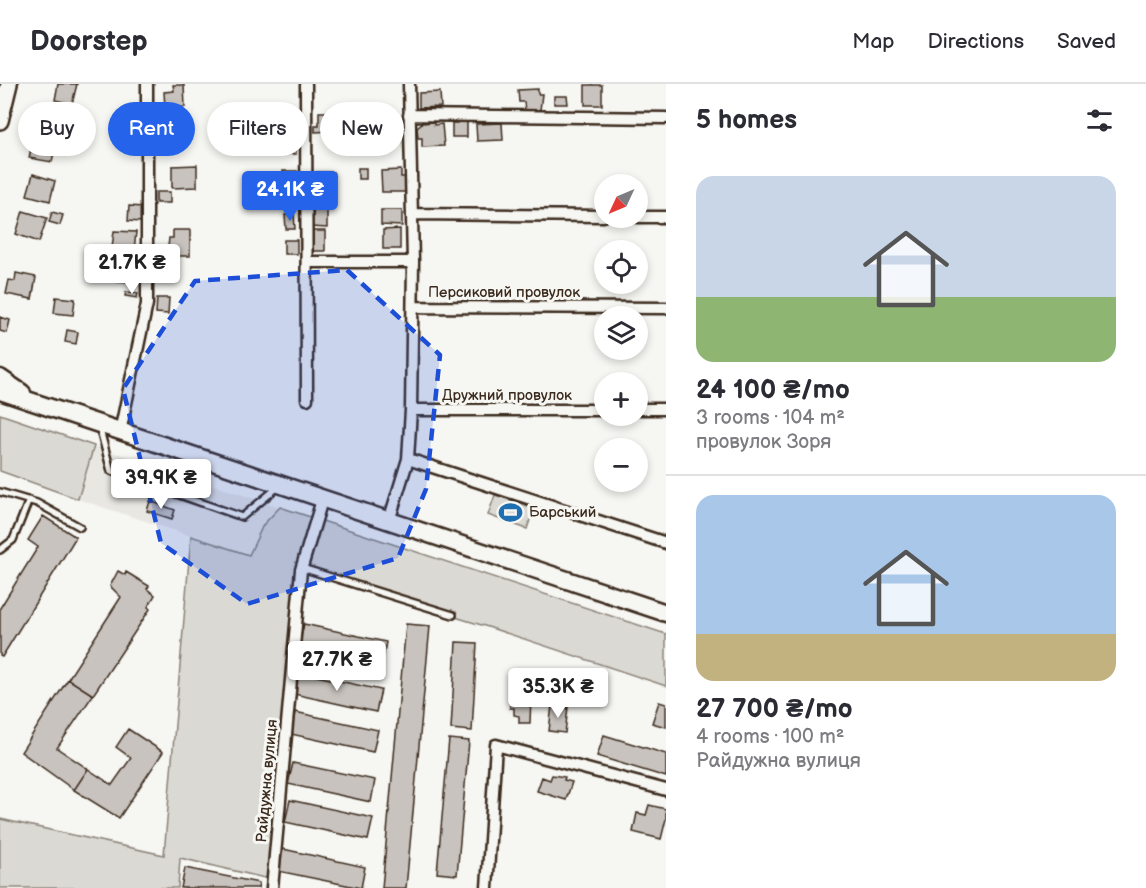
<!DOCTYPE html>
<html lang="en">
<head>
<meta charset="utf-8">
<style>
	:root { --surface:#fff; --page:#f2f2f3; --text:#2b2b33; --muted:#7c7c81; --line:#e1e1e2; --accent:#2563eb }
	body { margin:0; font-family:"Balsamiq Sans",sans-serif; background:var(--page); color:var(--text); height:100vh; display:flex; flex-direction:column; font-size:22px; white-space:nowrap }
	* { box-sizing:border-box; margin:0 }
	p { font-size:20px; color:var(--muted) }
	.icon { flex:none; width:33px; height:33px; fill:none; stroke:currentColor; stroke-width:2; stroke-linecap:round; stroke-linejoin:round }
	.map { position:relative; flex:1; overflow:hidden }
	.details { display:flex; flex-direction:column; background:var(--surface); width:480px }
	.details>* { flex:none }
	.guide { position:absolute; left:18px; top:18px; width:558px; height:54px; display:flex; gap:12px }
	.needle { width:39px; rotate:226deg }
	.controls { position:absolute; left:594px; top:90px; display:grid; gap:12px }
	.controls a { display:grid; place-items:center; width:54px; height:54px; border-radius:50%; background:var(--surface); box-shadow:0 3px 9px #0003; font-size:30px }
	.price { position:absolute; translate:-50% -51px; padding:0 14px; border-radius:6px; background:#fff; color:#222; font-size:20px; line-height:39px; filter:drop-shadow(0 2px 3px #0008) }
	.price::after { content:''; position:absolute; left:50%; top:36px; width:18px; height:14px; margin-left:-9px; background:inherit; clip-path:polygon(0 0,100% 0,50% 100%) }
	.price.on { background:var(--accent); color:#fff }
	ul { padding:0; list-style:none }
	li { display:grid; align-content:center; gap:12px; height:318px; padding:0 30px }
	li+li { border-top:2px solid var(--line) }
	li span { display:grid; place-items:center; height:186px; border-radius:18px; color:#555 }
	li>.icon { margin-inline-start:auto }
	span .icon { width:108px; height:108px; fill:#fffc; stroke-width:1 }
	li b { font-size:26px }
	h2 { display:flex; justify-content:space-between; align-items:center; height:72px; padding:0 30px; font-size:26px }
	.tag { padding:0 21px; border-radius:27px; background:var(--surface); box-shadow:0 3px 9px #0003; font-size:21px; line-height:54px }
	.tag.on { background:var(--accent); color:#fff }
	header { display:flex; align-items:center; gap:36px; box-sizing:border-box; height:84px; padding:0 30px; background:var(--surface); border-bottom:2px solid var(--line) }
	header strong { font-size:28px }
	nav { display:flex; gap:33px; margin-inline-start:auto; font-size:21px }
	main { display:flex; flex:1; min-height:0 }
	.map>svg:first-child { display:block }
</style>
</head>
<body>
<header>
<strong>Doorstep</strong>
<nav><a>Map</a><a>Directions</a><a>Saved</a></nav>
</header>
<main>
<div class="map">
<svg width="666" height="804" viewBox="0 0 666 804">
	<rect width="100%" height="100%" fill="#f6f6f2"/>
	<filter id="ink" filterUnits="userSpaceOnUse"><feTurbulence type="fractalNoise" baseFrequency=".0167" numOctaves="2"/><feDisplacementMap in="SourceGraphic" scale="12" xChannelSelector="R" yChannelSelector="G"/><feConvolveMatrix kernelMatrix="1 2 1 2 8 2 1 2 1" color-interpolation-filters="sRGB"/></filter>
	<g filter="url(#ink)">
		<path fill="#e8e7e2" d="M94,362l186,61 -17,18 -14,30 -171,-56z"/>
		<path fill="#dad9d3" stroke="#8a8278" stroke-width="1.5" d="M0,330l94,32 -16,53 -78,-28z
			M495,411l39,13 -7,21 -39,-14z
			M280,423l386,127v52l-178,-59 -187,-57 -28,310 -93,-22 -2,30h-178v-69l164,36 27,-319 58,19 14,-30z"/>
		<path fill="#c8c3be" stroke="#3b2a1e" stroke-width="1.5" d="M58,0h19l-5,20 -17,-4z
			M173,1h11l1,22 -20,1 -1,-16 10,-1z
			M585,1h17v20h-17z
			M538,5v5h4l-2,16 -15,1 -1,-9h-5l-1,-12z
			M440,8l1,15 -22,1v-15z
			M554,12h13l1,8h-14z
			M319,28h13l1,19 -18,1v-7h4z
			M37,34l18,3 -6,31h5l-2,10 -23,-4z
			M129,34h13l1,10h-14z
			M467,35v18h-15v-14h5v-3z
			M386,37h15v11l-15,1z
			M434,38v3l8,-1 2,22 -22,1v-9h-4l-1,-11 5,-4z
			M502,39l1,17 -26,1 -1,-17z
			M356,45l1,11h-14l-1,-10z
			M280,59h16v11h-16z
			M197,81v22l-25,1v-22z
			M358,84h8v11h-8z
			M401,86v7h4v15h-23l-1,-21z
			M283,87h14l1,11 -14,1z
			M317,88h17l-1,20 -17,-1z
			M33,90l22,7 -5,20 -23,-6z
			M156,108h14v11h-14z
			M281,108h16v11h-16z
			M311,121h16v23l-16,-1z
			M129,122l13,1 -1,15 -13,-1z
			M381,126h21v16l-21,-1z
			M23,127l24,7 -8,24 -23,-8z
			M52,128l11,3 -3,10 -11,-3z
			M294,130l1,15h-9l-1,-14z
			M400,145v20h-17v-19z
			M173,146h17v26h-18v-9h-4l1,-9h4z
			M114,147l22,1 -2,18 -22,-2z
			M313,147h12v20h-12z
			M284,156h13v14h-13z
			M122,175h13v23l-19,-1 1,-14h5z
			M16,189l20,4 -4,22 -26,-5 3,-14 6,1z
			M126,208l12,1 -1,5 -12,-2z
			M56,213l19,2 -2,16 -19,-2z
			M157,214h12l-1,16 -12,-1z
			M0,233l10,3 -3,13 -7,-2z
			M67,246l11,2 -2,12 -11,-2z
			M150,417l25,9 -3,9 -25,-8z
			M43,432l33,21 -74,120 -2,-1v-48l38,-61 -10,-7z
			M118,487l7,4 1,-3 23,14 -2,3 8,6 -7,12 2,2 -57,86 -25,-16 53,-82 -11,-11z
			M304,540l82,18 -4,22 -83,-18z
			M406,540l24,2 -24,262h-24z
			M456,558l21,1 -5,88 -21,-2z
			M298,588l83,18 -5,22 -82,-18z
			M68,595l25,16 -36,53 31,21 -14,21 -53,-38z
			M510,604l13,1v7l8,1 -1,26h-11v-7l-5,-1v-7h-4z
			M659,618l7,2v23l-14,-4z
			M552,621l16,2 -3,26 -16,-2z
			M295,628l83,18 -5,22 -82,-18z
			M128,645l35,23 -44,66 -45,-28 14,-21 24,16 19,-27 -15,-11z
			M604,651l62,19v23l-69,-21z
			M449,655l20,2 -12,134 -20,-2z
			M293,679l82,17 -4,22 -83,-18z
			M552,691l13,2 -1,3 8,2 -6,18 -29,-9 5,-14 8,3z
			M290,716l83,18 -5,22 -83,-18z
			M649,721l17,4v10l-5,20 -28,-7 4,-19 9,2z
			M283,765l82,18 -4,21 -83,-17z
			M185,784l74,15 -1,5h-77z"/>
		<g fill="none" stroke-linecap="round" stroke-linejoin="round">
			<defs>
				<path id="service" d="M99,342l12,45 131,46 35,-29
					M0,408l37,11 43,24
					M0,466l13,-10 16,-40
					M302,484l151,47"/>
				<path id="minor" d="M306,0l1,315
					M409,31l257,3
					M412,130l192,2
					M638,133h28
					M307,178h106
					M413,223l253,1
					M638,325h28
					M411,326h193
					M120,348l27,-128v-220
					M408,375l258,84
					M389,437l19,-62 3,-49 2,-148 -4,-178
					M272,804l29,-318 21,-70
					M487,804l9,-143 170,45"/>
				<path id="secondary" d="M0,37l9,-37"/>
				<path id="trunk" d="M0,294l22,15
					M0,307l666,222"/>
			</defs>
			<use href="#service" stroke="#3b2a1e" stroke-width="10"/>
			<use href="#minor" stroke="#3b2a1e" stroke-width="15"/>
			<use href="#secondary" stroke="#3b2a1e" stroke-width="20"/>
			<use href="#trunk" stroke="#3b2a1e" stroke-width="21"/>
			<use href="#service" stroke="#f6f6f2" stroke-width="5"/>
			<use href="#minor" stroke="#f6f6f2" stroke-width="10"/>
			<use href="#secondary" stroke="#f6f6f2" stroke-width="15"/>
			<use href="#trunk" stroke="#f6f6f2" stroke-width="16"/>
		</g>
	</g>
	<path fill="#1d4ed8" fill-opacity="0.2" stroke="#1d4ed8" stroke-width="4.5" stroke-dasharray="12 8" stroke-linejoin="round" d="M347,186l93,85 -14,134 -28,69 -151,46 -86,-61 -38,-154 72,-108z"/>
	<defs>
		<symbol id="stadium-bare" viewBox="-9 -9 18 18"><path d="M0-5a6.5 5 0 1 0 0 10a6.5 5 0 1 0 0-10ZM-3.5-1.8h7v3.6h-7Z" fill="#1f6fb2" stroke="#f6f6f2" stroke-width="2.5" paint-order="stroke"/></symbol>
	</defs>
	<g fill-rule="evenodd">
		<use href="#stadium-bare" x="494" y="412" width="33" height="33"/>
	</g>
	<g text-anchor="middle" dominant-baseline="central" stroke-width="6" stroke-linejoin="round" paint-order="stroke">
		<g font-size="15" fill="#3b2a1e" stroke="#f6f6f2">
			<text x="504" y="208">Персиковий провулок</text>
			<text x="507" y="311">Дружний провулок</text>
			<text transform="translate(267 697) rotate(-85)">Райдужна вулиця</text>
		</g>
		<g font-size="15" fill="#3b2a1e" stroke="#f6f6f2" text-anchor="start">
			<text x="529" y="428">Барський</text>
		</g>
	</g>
</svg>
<div class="controls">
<a><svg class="needle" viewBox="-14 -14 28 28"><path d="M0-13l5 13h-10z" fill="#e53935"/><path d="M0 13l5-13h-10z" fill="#7c7c81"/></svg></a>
<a><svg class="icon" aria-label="locate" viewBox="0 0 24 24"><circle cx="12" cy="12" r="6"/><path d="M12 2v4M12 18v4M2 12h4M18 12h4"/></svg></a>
<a><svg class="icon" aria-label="layers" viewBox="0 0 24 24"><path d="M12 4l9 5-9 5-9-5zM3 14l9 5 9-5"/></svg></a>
<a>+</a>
<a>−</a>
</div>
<b class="price on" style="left:290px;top:138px">24.1K ₴</b>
<b class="price" style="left:132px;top:211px">21.7K ₴</b>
<b class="price" style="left:161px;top:426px">39.9K ₴</b>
<b class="price" style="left:337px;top:608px">27.7K ₴</b>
<b class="price" style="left:558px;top:635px">35.3K ₴</b>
<div class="guide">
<a class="tag">Buy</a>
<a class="tag on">Rent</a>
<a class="tag">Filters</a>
<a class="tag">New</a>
</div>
</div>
<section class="details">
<h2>5 homes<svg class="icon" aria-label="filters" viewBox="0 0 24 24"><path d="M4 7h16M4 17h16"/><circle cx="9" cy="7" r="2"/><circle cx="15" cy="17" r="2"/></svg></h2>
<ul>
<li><span style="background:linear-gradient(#c9d6e8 65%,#8fb573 0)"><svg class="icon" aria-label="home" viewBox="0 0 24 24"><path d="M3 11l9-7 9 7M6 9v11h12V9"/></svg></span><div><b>24 100 ₴/mo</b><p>3 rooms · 104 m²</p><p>провулок Зоря</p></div></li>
<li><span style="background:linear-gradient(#a9c7e8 75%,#c2b280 0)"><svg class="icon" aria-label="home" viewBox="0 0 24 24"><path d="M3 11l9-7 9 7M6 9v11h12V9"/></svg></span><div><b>27 700 ₴/mo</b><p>4 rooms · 100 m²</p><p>Райдужна вулиця</p></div></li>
</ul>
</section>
</main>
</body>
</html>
